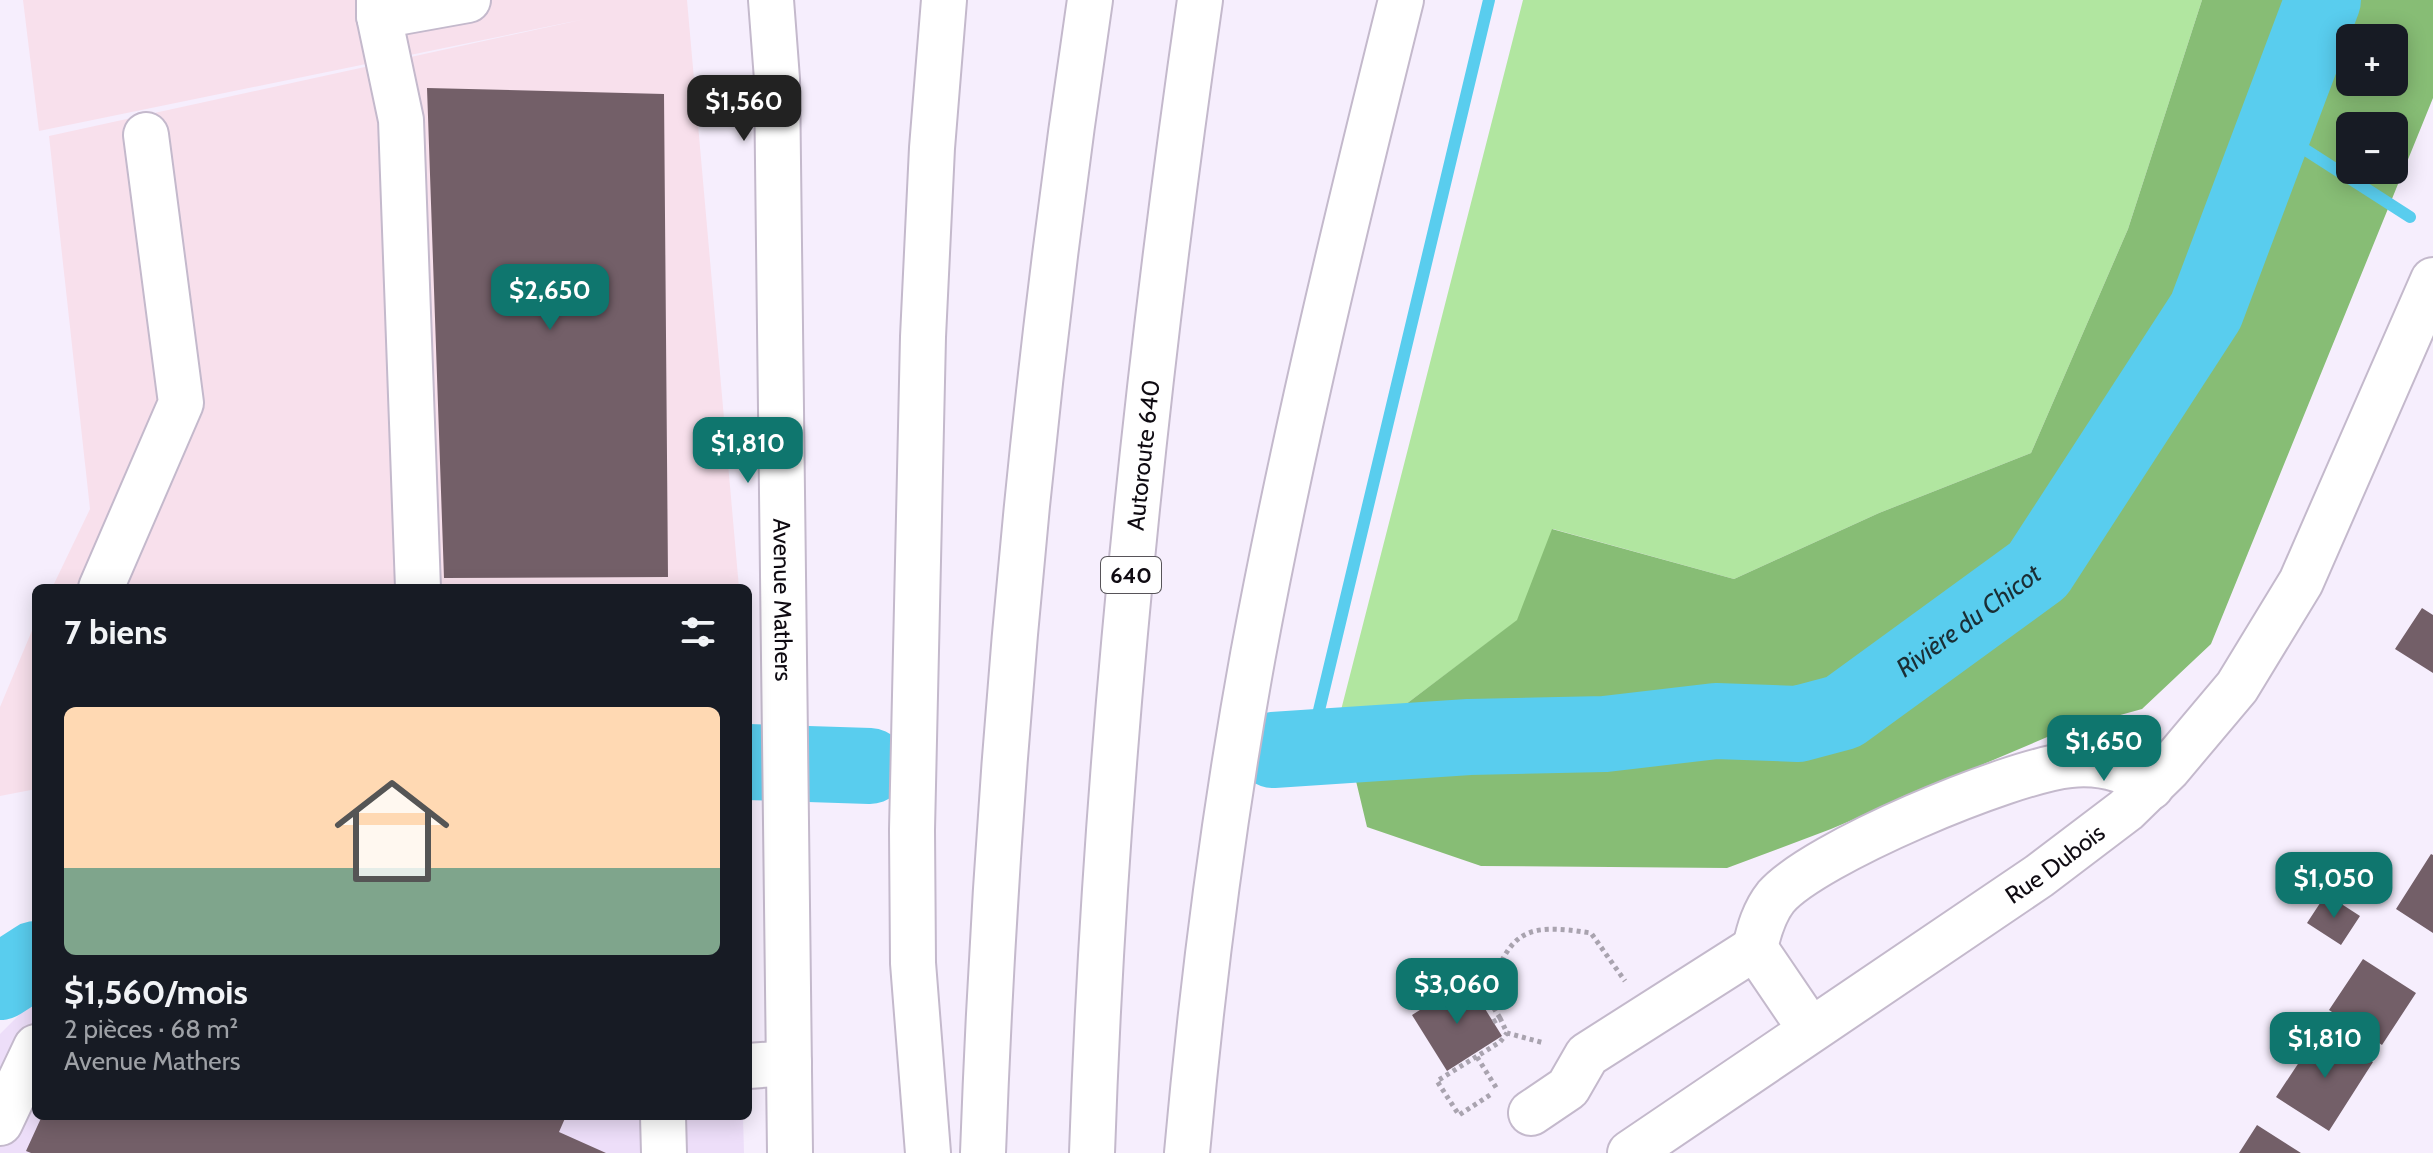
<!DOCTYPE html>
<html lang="fr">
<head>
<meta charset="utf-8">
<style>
	:root { --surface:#171b24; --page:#242831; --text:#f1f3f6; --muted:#9ea1a6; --line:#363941; --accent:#0f766e }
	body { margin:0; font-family:Cabin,sans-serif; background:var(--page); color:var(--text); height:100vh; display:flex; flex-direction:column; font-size:30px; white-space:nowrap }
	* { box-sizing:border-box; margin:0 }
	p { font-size:26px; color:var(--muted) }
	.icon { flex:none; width:44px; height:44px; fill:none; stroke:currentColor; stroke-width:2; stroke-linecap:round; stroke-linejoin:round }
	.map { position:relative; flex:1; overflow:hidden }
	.side { position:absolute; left:32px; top:584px; width:720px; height:536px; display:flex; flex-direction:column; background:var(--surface); border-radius:12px; box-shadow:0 4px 20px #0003 }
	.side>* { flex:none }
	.tools { position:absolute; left:2336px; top:24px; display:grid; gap:16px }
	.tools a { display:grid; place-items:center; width:72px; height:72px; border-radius:12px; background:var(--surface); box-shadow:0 4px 20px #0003; font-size:40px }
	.price { position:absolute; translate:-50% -68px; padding:0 18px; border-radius:16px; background:var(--accent); color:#fff; font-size:26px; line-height:52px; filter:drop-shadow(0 2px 4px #0008) }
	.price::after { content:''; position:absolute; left:50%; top:48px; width:24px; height:18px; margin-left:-12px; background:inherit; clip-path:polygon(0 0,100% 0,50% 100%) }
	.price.selected { background:#222; color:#fff }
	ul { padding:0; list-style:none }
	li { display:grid; align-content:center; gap:16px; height:424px; padding:0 32px }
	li+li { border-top:2px solid var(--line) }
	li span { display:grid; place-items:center; height:248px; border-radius:12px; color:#555 }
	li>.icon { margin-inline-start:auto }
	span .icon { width:144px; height:144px; fill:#fffc; stroke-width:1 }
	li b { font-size:34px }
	h2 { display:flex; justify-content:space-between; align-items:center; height:96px; padding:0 32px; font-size:34px }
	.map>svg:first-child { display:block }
</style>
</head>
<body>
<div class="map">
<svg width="2433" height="1153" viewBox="0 0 2433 1153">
	<rect width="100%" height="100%" fill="#f6eefd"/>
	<path fill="#f8e0ec" d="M23,0h664l52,588h-687l38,-79 -41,-373 536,-117 -546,112z
		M36,621v168l-36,7v-89z"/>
	<path fill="#eddef9" d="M36,998v118h707l1,37h-744v-119z"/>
	<path fill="#b1e6a0" d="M1523,0h679l-74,229 -97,224 -152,60 -145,66 -181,-50 -35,91 -121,91 -57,3z"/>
	<path fill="#87bd75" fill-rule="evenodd" d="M2202,0h231v98l-222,546 -69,65 -83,23 -228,97 -104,39 -246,-2 -114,-39 -27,-113 57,-3 120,-91 35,-91 182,50 145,-66 152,-60 97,-224zM2350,38h44v44h-44zM2350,126h44v44h-44z"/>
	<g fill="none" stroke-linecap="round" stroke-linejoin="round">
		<path stroke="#59cdee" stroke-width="12" d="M2276,131l134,86
			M1310,748l179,-748"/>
		<g stroke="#59cdee" stroke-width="76">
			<path id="s1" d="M1273,750l196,-13 136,-3 111,-13 82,3 45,-12 195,-142 168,-259 117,-311"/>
			<path d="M748,762l122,4"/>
			<path d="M0,982l36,-23"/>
		</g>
	</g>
	<path fill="#735f68" d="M427,88l237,6 4,483 -224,1z
		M2422,608l11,7v58l-38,-24z
		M2431,854l2,1v78l-37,-24z
		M2326,894l34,22 -19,29 -34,-22z
		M2363,959l53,34 -34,52 -53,-35z
		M1467,980l35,56 -55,35 -35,-56z
		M2321,1029l52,33 -44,69 -53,-34z
		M42,1116h524l-7,16 47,21h-575l-5,-2z
		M2257,1125l44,28h-62z"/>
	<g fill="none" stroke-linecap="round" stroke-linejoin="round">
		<defs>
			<g id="minor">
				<path d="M379,0v16l89,-16"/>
				<path id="s2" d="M771,0l6,79 13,1074"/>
				<path d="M379,16l22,104 17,468"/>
				<path d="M101,588l80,-185 -35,-268"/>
				<path d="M1755,948c4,-18 9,-36 21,-51 38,-44 234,-126 294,-132 29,-3 58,4 81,22"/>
				<path d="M748,1066l41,-3"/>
				<path d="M1531,1113l37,-25 19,-33 168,-107 55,81"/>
				<path d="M663,1116l1,37"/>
				<path d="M0,1123l36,-76"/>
				<path id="s3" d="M1630,1153l409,-277 87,-66 42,-41 69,-82 64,-105 132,-302"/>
			</g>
			<g id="highway">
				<path d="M928,1153l-15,-190 -1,-133 11,-493 9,-189 12,-148"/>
				<path d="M983,1153c14,-385 50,-772 107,-1153"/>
				<path id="s4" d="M1092,1153c13,-386 53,-771 108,-1153"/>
				<path d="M1187,1153c15,-167 36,-333 66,-498 41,-220 94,-438 148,-655"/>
			</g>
		</defs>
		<use href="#minor" stroke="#c4b9cc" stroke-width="48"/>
		<use href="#highway" stroke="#c4b9cc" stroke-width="48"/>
		<path stroke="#a9a3af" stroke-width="5" stroke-dasharray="4 4" stroke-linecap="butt" d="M1500,1018l7,15 37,10
			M1493,1022l7,-4 -13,-21c23,-65 35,-75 104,-64l34,48
			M1477,1057l20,32
			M1490,1095l-31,20 -22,-34 63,-39 7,-9"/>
		<use href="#minor" stroke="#fff" stroke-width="44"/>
		<use href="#highway" stroke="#fff" stroke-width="44"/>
	</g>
	<g text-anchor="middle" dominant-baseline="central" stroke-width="8" stroke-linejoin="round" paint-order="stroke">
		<rect fill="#fff" stroke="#575459" stroke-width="2" x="1101" y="557" width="60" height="36" rx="6"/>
		<g font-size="22" font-weight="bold" fill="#0f0b12">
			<text x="1131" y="575">640</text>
		</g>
		<g font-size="24" fill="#0f0b12" stroke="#fff">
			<text stroke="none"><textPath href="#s4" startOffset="700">Autoroute 640</textPath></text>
			<text stroke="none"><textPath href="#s2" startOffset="600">Avenue Mathers</textPath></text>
			<text stroke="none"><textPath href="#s3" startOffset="514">Rue Dubois</textPath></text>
		</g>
		<g font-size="26" font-style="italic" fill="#1a2e35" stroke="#fff">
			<text stroke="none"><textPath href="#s1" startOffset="728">Rivière du Chicot</textPath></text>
		</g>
	</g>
</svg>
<div class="tools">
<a>+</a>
<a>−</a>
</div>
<b class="price selected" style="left:744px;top:143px">$1,560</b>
<b class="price" style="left:550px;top:332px">$2,650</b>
<b class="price" style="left:748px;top:485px">$1,810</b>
<b class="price" style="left:2104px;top:783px">$1,650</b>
<b class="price" style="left:2334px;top:920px">$1,050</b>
<b class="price" style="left:1457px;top:1026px">$3,060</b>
<b class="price" style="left:2325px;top:1080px">$1,810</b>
<section class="side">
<h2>7 biens<svg class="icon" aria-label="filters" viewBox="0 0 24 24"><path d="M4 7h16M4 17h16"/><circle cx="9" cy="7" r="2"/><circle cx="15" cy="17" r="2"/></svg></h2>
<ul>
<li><span style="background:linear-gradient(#ffd9b3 65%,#7fa58c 0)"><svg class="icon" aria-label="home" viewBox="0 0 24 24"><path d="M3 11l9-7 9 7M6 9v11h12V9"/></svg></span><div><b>$1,560/mois</b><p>2 pièces · 68 m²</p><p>Avenue Mathers</p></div></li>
</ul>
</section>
</div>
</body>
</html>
